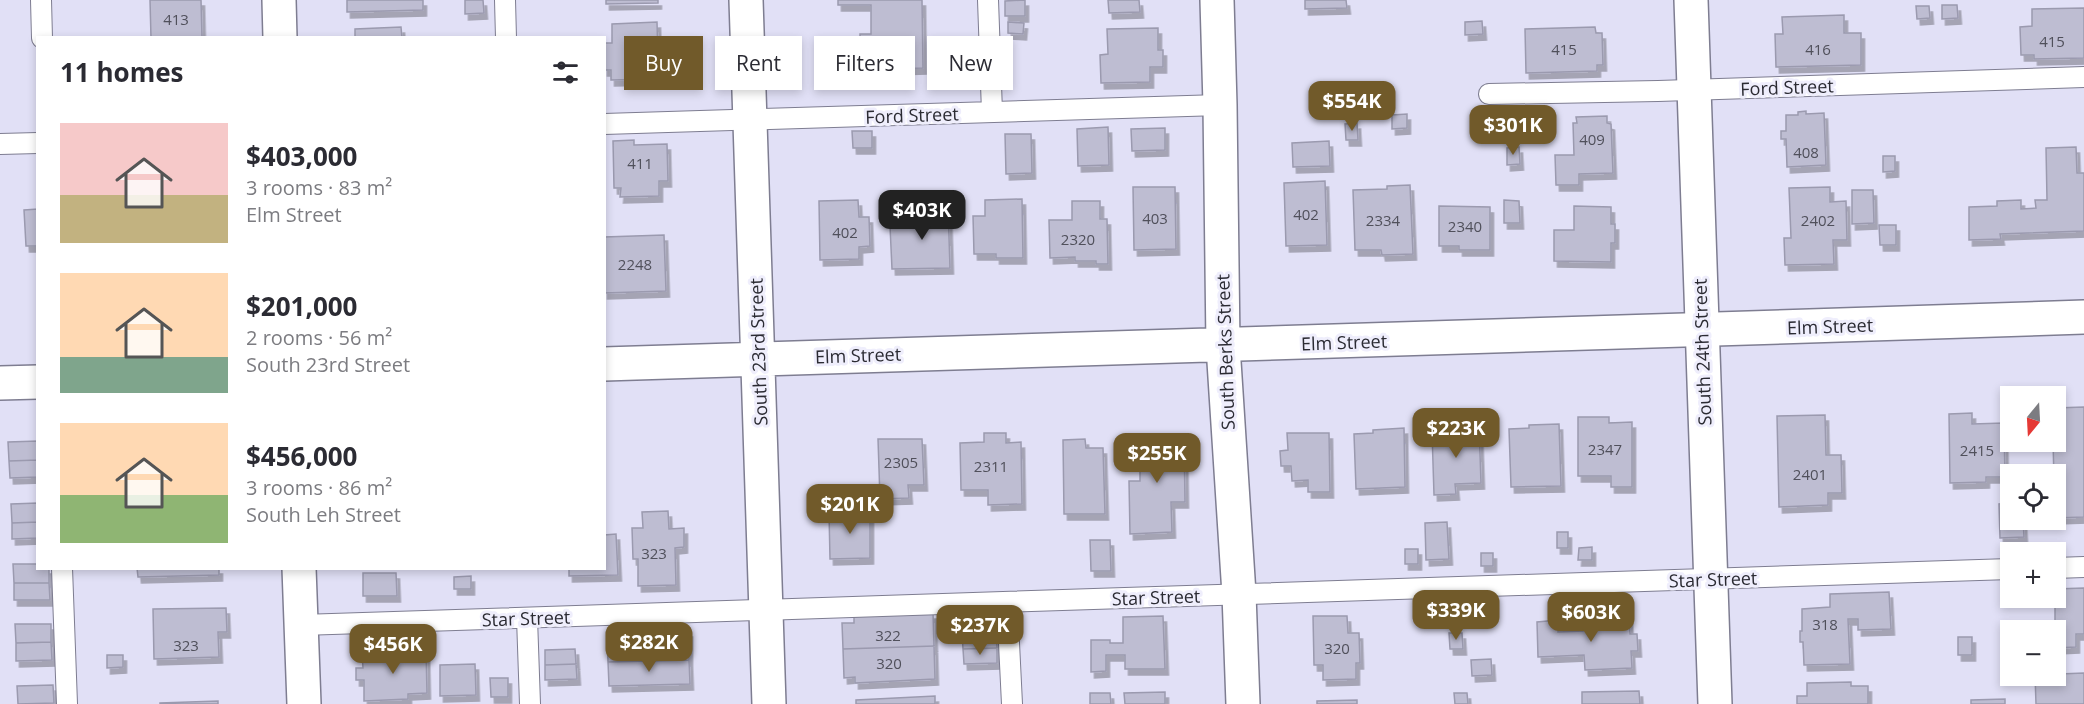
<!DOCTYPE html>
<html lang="en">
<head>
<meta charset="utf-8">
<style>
	:root { --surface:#fff; --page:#f7f7f7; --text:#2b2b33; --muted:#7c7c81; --accent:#715a2a }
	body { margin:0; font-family:"Open Sans",sans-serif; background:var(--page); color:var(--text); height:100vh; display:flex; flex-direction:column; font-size:22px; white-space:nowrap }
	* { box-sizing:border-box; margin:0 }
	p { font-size:20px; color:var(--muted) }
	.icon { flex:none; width:33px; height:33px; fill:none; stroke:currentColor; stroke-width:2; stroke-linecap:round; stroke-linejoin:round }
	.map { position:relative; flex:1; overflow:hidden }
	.details { position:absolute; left:36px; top:36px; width:570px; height:534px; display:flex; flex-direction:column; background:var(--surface); border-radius:0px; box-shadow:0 3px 9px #0003 }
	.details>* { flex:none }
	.guide { position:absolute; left:624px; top:36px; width:570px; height:54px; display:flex; gap:12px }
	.needle { width:39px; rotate:198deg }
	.fabs { position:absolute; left:2000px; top:386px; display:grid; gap:12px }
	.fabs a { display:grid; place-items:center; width:66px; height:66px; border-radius:0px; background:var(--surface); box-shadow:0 3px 9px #0003; font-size:30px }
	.price { position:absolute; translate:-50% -51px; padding:0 14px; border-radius:12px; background:var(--accent); color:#fff; font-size:20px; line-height:39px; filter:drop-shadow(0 2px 3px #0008) }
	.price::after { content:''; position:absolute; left:50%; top:36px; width:18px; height:14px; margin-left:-9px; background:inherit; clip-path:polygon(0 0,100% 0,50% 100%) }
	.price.on { background:#222; color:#fff }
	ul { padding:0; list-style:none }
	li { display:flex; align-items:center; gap:18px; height:150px; padding:0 24px }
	li span { display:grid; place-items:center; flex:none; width:168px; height:120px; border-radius:0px; color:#555 }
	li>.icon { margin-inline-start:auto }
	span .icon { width:72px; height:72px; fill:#fffc; stroke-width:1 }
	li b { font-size:26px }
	h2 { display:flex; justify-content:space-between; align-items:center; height:72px; padding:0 24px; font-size:26px }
	.chip { padding:0 21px; border-radius:0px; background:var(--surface); box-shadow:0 3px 9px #0003; font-size:21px; line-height:54px }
	.chip.on { background:var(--accent); color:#fff }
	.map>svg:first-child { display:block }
</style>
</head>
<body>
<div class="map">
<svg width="2084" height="704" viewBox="0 0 2084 704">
	<defs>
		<filter id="shadow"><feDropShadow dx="3.5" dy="6" stdDeviation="0" flood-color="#0004"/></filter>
	</defs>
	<rect width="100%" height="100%" fill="#e1e0f6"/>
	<path fill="#bebdd2" stroke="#9b9aaf" stroke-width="1.5" filter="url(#shadow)" d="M150,0h51l1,38h-51z
		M347,0h76v10l-76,2z
		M465,0h18l1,13 -19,1z
		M606,0h52v3l-52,1z
		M838,0h84l1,68 -63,2v-36h11v-29h-33z
		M1025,0v16h-20v-15z
		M1108,0h31l1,12 -31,1z
		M1305,0h41l1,8 -42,1z
		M1942,5h15l1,13 -16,1z
		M1916,6h13l1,12 -13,1z
		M2084,8v50l-50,1v-4h-13l-1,-28 12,-1v-17z
		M1844,15v18h17v32l-85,2 -1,-33h8l-1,-17z
		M1482,21l1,13 -18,1v-13z
		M657,22l1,37 -6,1 1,19 -42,1v-10h-7v-27h8v-19z
		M1008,22l16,1 -1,11 -15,-1z
		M401,27l1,11h-47v-9z
		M1595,27l1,6h6l1,32h-6v6l-71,2 -1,-44z
		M1158,28v22h5v17h-13v15l-49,1 -1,-28 8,-1 -1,-25z
		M1806,111v3l18,-1 2,52 -39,2 -1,-28h-5v-8h5v-16h12v-3z
		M1407,114v14l-15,1v-14z
		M1607,116v7l4,1 2,49 -34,1v11h-23l-1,-30h19l-1,-32h4l-1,-6z
		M1477,121h18v14h-18z
		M1357,123l1,17h-12l-1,-16z
		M1108,127l1,38 -31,1 -1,-37z
		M1165,128v22l-33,1 -1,-22z
		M852,131h20v17h-19z
		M1005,134h26l1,39 -26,1z
		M634,140v5l33,-1 1,37h-9v15l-39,1 1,-9h-7l-1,-47z
		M1329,141l1,25 -37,1 -1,-24z
		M1519,147l1,17 -13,1v-17z
		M2076,147l1,26h7v58l-84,3 1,5 -32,1v-33l28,-1v-5l24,-1v9l15,-1 -1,-8h12l-1,-52z
		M1883,156h12v15l-12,1z
		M1325,181l2,64 -41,1 -2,-63z
		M1410,185l3,69 -31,1 -1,-5h-26l-2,-60 34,-1v-3z
		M1133,187h42l1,62 -42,1z
		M1830,187v15l16,-1 1,39h-14l1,24 -49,1 -1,-27h7l-2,-50z
		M1852,190h21l1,33 -22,1z
		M1022,199l1,59h-27v-4h-22l-1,-38h12v-16z
		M858,200l1,17h10l1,29 -11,1v12l-39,1 -1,-59z
		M1504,200l15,1 1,22h-16z
		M1072,201h28v18h7l1,45h-12v-3h-21v-4l-25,1 -1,-38h23z
		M1439,206l51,1v43h-31v-4h-20z
		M1574,206l37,1v17h4v19h-4v19l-57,-1v-31h20z
		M948,207l2,61 -58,1 -2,-43 22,-1 -1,-17z
		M38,209v37h-12l-2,-36z
		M1879,225h17v20h-16z
		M664,235l2,56 -62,2v-56z
		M2084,407v110l-29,1 -2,-77h2v-33z
		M1972,413v11l32,-1 1,54h-19v5l-36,1 -1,-69z
		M1825,415l1,40h15l1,38h-14v12l-49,2 -2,-91z
		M1578,417h31v6l23,-1v65h-21v-11h-33z
		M1559,424l2,62 -50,1 -2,-58 20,-1v-3z
		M1479,426l2,57 -26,1 1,10 -22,1 -2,-63h19v-5z
		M1404,428l1,59 -49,2 -2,-55 19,-1v-3z
		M984,433h22v10l15,-1 1,62 -34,1v-15h-27l-1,-47 24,-1z
		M1287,433h42l1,59h-22v-12l-16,1 -1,-15h-10l-1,-15 8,-1z
		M1184,435l1,67h-14l1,30 -42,2 -1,-53h11v-45z
		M878,439h44l2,46h-16l1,13 -29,1z
		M1085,439l1,9h17l2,66h-41l-1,-74z
		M38,441v19l-29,1 -1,-19z
		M38,460v17l-28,1 -1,-17z
		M38,503v19l-26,1 -1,-19z
		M2010,503v16h13l1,18 -24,1 -1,-34z
		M668,511l1,18 15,-1v19l-9,1 1,37 -38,1v-27h-5l-1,-31h11l-1,-16z
		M870,511v47l-40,1 -1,-46z
		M38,522v16l-26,1v-16z
		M1447,522l2,37 -23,1 -1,-37z
		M1557,532h11v16h-11z
		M616,534l2,41 -49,1v-8h35v-33z
		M1090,540h20l1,31h-20z
		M1592,547v13h-14l1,-12z
		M1405,549h13v15h-13z
		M1481,553h12v13h-12z
		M13,564h25v4h11v15h-35z
		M137,568h82v7l-81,2z
		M363,573h33l1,23h-34z
		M471,576v13h-17v-12z
		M14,583h35l1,17h-36z
		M2084,588v46h-8v13l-21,1v-59z
		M1889,592l2,37 -33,1v-11h-10l2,45 -46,1 -1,-23h-3v-11h2v-22l28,-2v-13z
		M226,608l1,24h-9l1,25 -65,2 -1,-50z
		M933,613l1,33 -91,3 -1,-26h12v-8z
		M1163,616l2,53h-40v-14h-19v16l-15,1v-32h19v3h13v-26z
		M1313,616h34l1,17h11l1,30h-4v16l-33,1v-15h-9z
		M1629,618l1,16h7l1,17h-7l1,17 -47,2 -1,-15 -46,2 -1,-35 21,-2v12l25,-1v-11z
		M15,624h36v18l-35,1z
		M689,631v29l-81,2 -1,-29z
		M996,631l1,17 -34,1 -1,-17z
		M1449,633h13l1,16h-13z
		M1958,637h14v18h-14z
		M51,642l1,18 -36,1v-18z
		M934,646l1,33 -80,4v-6l-11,1 -1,-29z
		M997,648v15l-33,1 -1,-15z
		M575,649l1,15 -31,1v-15z
		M426,650l1,43 -19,1v5l-44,2v-21h-8v-12h7l-1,-15z
		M107,655h16v12l-16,1z
		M1491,659l1,16 -20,1 -1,-16z
		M689,660l1,24 -81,2 -1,-24z
		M475,664l1,31 -36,1v-31z
		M576,664l1,15 -32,1v-15z
		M2084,673v31h-48l-1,-29z
		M490,678h18v19h-17z
		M1851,682v4h17v18h-71v-8h10v-13z
		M53,685l1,18 -36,1 -1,-18z
		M1639,691l1,13h-58v-12z
		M1165,692v12h-40l-1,-11z
		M1090,693h20l1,11h-21z
		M1454,693h13l1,11h-13z
		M935,696v8h-79v-4z
		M2005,699v5h-34v-4z
		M1357,700v4h-40v-3z
		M218,701v3h-58v-1z"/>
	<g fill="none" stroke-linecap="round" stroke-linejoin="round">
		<defs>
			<path id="service" d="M41,0l1,38
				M505,0l1,38
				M988,0l4,112
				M1489,94l169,-3 426,-14
				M604,124l616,-19
				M0,144l38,-1
				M62,568l5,136
				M2055,568l29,-1
				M1007,602l5,102
				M527,618l3,86
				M301,625l1709,-56"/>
			<path id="minor" d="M279,0l1,38
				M746,0l23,704
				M1217,0l3,105 3,241 16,248 4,110
				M604,364c494,-16 987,-30 1480,-47
				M0,383l38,-1
				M299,568l5,136"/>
			<path id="secondary" d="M1691,0l24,704"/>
		</defs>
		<use href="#service" stroke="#7e7d91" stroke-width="22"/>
		<use href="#minor" stroke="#7e7d91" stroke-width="36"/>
		<use href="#secondary" stroke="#7e7d91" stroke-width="36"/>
		<use href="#service" stroke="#fff" stroke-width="20"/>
		<use href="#minor" stroke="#fff" stroke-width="33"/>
		<use href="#secondary" stroke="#fff" stroke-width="33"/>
	</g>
	<g text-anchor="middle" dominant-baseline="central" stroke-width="6" stroke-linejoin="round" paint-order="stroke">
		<g font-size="15" fill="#50505b">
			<text x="176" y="19">413</text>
			<text x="2052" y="41">415</text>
			<text x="1564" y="49">415</text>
			<text x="1818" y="49">416</text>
			<text x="1592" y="139">409</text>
			<text x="1806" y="152">408</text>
			<text x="640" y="163">411</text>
			<text x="1306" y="214">402</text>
			<text x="1155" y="218">403</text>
			<text x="1383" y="220">2334</text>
			<text x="1818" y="220">2402</text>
			<text x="1465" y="226">2340</text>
			<text x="845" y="232">402</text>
			<text x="1078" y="239">2320</text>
			<text x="635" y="264">2248</text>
			<text x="1605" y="449">2347</text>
			<text x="1977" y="450">2415</text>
			<text x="901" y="462">2305</text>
			<text x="991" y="466">2311</text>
			<text x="1810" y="474">2401</text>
			<text x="654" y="553">323</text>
			<text x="1825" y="624">318</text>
			<text x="888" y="635">322</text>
			<text x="186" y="645">323</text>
			<text x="1337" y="648">320</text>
			<text x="889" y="663">320</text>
		</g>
		<g font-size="18" fill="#2b2b33" stroke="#efeefc">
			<text transform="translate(1787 87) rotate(-2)">Ford Street</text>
			<text transform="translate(912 115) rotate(-2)">Ford Street</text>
			<text transform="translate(1830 326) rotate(-2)">Elm Street</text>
			<text transform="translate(1344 342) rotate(-2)">Elm Street</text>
			<text transform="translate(758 352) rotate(-92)">South 23rd Street</text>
			<text transform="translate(1225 352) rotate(-92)">South Berks Street</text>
			<text transform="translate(1702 352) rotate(-92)">South 24th Street</text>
			<text transform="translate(858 355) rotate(-2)">Elm Street</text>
			<text transform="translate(1713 579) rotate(-2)">Star Street</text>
			<text transform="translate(1156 597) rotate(-2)">Star Street</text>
			<text transform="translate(526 618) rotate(-2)">Star Street</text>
		</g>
	</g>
</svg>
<div class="fabs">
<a><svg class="needle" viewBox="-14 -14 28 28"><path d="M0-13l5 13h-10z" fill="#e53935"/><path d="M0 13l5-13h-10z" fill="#7c7c81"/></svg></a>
<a><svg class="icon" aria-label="locate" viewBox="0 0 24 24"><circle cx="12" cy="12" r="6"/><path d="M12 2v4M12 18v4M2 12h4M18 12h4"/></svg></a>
<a>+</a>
<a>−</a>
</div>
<b class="price" style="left:1352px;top:132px">$554K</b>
<b class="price" style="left:1513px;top:156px">$301K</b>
<b class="price on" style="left:922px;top:241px">$403K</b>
<b class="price" style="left:1456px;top:459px">$223K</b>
<b class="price" style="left:1157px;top:484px">$255K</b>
<b class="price" style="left:850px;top:535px">$201K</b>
<b class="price" style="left:1456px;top:641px">$339K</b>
<b class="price" style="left:1591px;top:643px">$603K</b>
<b class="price" style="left:980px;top:656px">$237K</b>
<b class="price" style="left:649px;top:673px">$282K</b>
<b class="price" style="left:393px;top:675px">$456K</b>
<div class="guide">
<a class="chip on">Buy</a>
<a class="chip">Rent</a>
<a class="chip">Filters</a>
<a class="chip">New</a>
</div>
<section class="details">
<h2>11 homes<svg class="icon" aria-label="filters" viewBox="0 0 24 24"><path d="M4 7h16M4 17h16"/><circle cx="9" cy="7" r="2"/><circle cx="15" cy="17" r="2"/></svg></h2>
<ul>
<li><span style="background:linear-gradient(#f6c9c9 60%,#c2b280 0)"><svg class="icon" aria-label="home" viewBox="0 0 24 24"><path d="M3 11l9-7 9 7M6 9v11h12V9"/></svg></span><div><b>$403,000</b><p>3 rooms · 83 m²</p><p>Elm Street</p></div></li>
<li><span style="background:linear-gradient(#ffd9b3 70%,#7fa58c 0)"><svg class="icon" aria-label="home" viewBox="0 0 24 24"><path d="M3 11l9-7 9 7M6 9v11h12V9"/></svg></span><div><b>$201,000</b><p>2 rooms · 56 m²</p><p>South 23rd Street</p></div></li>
<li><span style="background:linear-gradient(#ffd9b3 60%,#8fb573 0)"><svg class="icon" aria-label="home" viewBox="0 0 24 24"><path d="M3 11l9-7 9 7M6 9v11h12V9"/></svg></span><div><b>$456,000</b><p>3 rooms · 86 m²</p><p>South Leh Street</p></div></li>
</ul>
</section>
</div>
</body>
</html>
